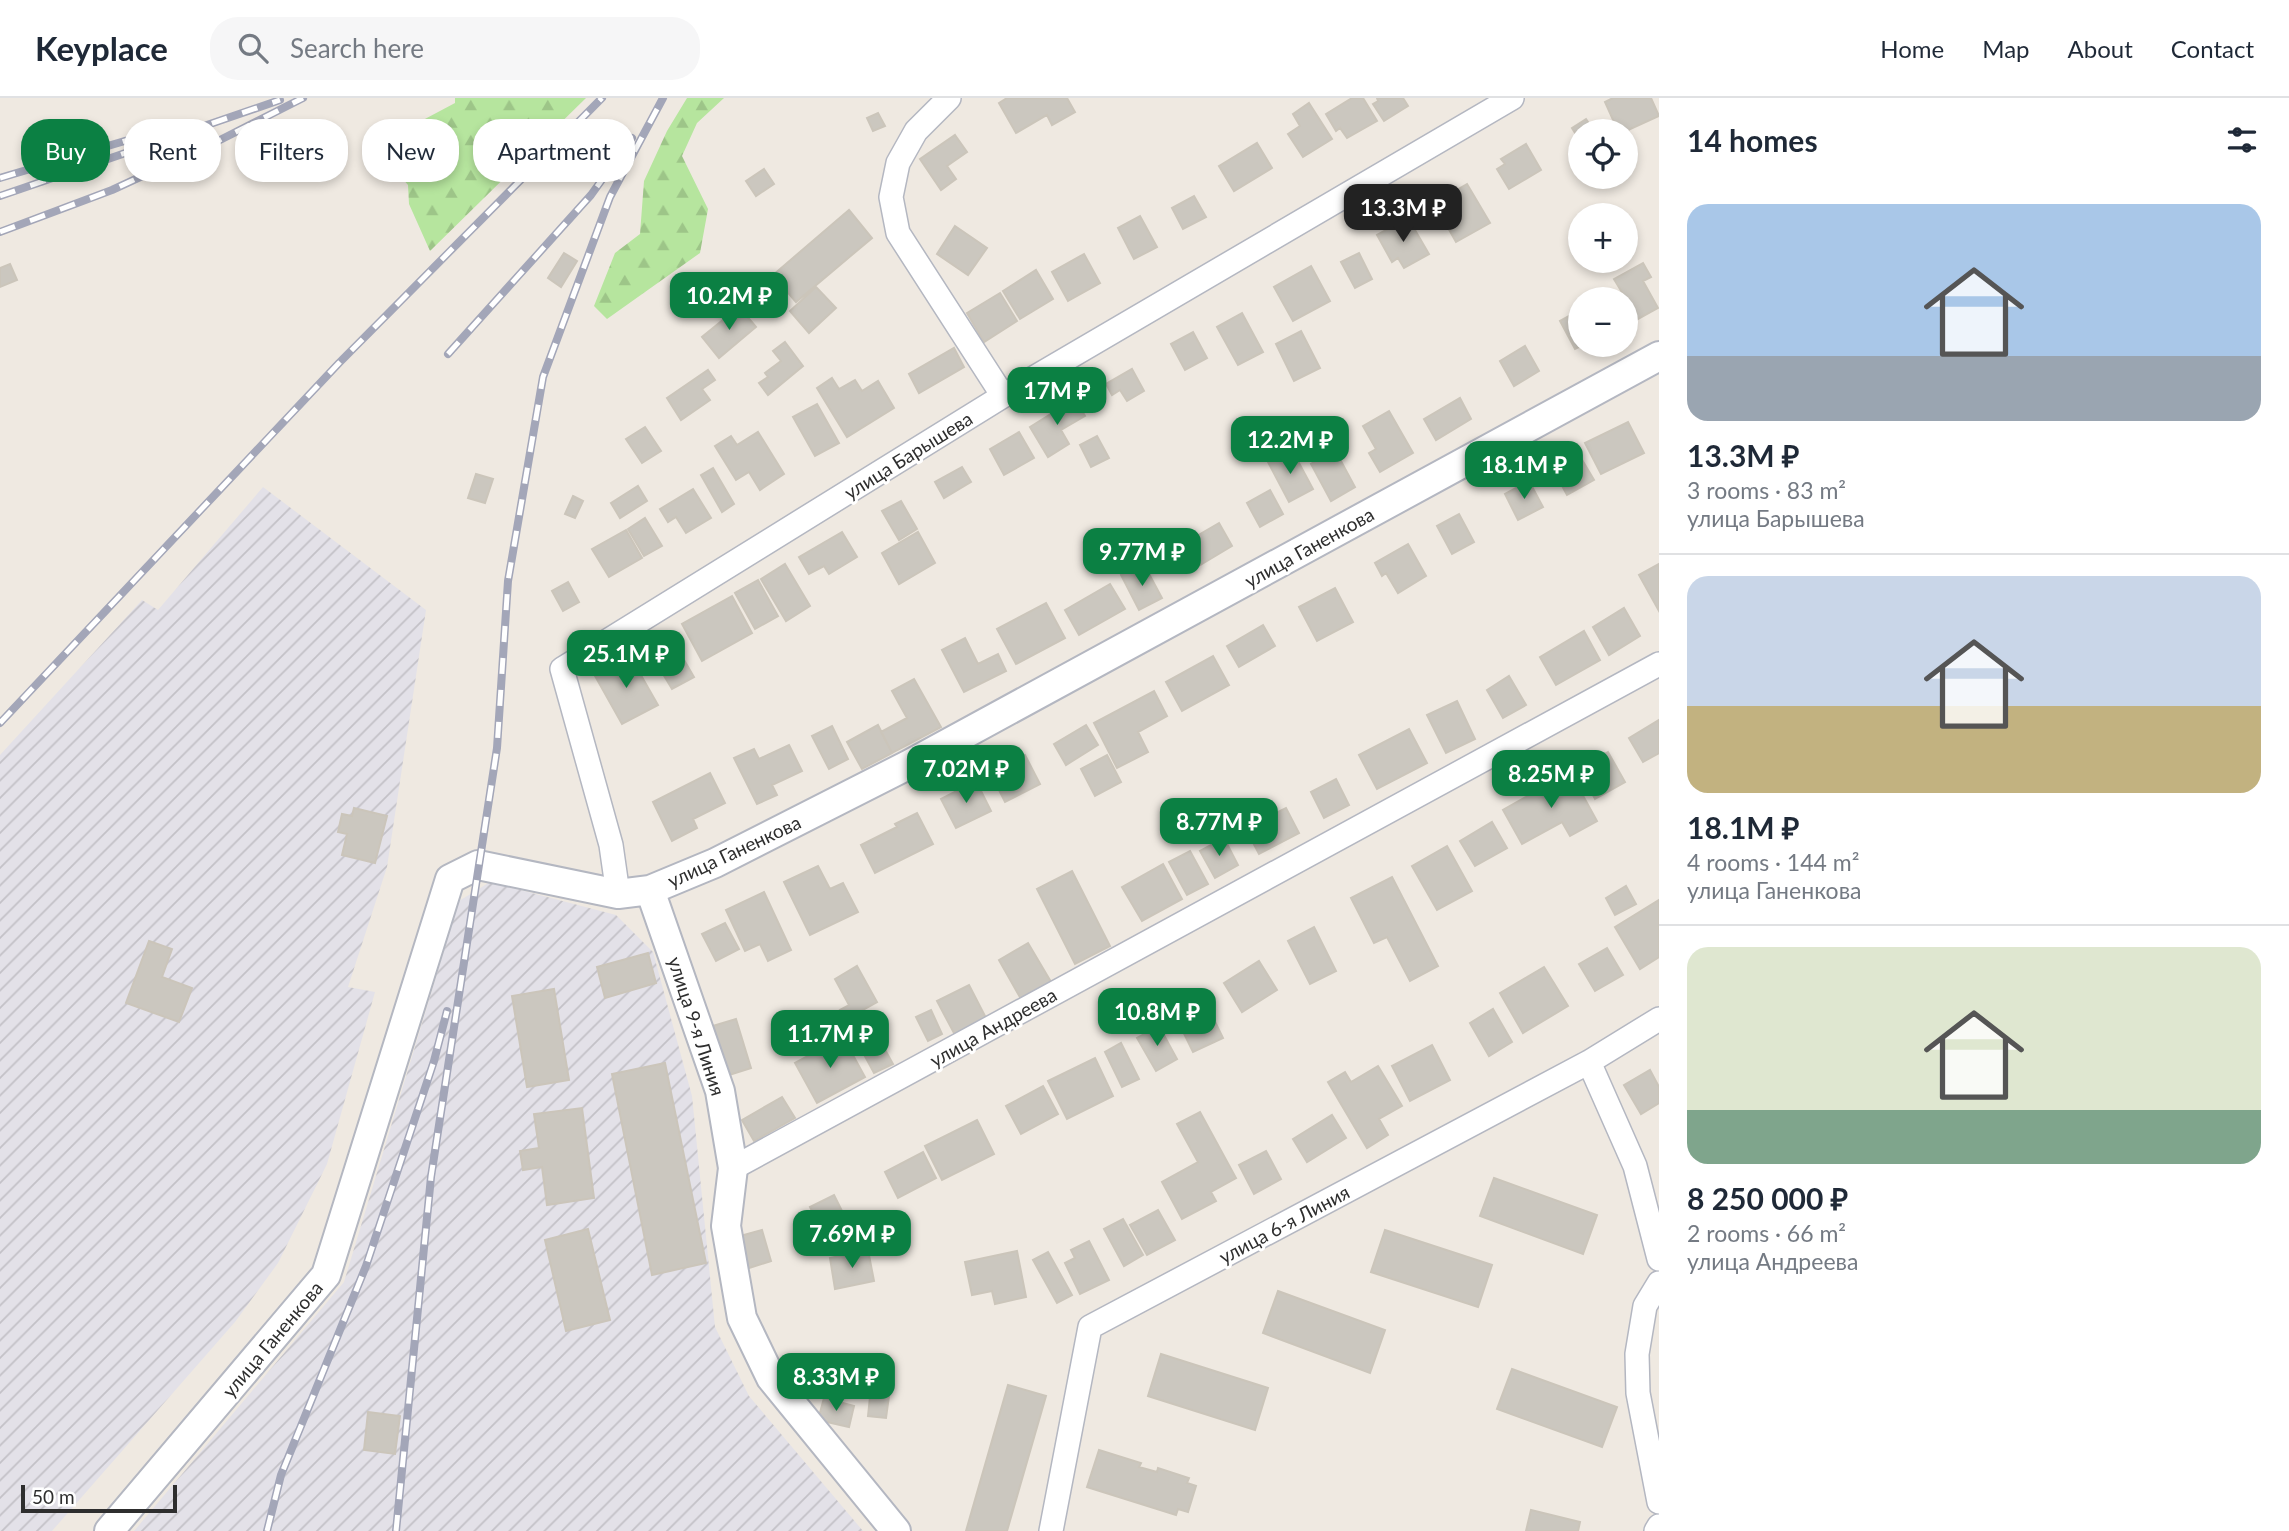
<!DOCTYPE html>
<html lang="en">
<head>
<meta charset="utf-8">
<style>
	:root { --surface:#fff; --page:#f6f6f7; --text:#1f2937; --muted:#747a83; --line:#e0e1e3; --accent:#0b8043 }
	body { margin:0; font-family:Lato,sans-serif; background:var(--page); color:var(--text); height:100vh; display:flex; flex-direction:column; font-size:26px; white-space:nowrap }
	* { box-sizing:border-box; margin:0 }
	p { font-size:23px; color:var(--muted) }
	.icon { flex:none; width:38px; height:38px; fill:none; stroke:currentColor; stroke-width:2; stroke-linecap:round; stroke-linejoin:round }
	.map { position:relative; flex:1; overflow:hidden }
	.drawer { display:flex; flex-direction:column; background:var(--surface); width:630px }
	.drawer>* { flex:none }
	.banner { position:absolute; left:21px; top:21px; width:665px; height:63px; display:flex; gap:14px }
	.controls { position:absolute; left:1568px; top:21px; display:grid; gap:14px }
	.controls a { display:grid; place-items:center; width:70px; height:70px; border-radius:50%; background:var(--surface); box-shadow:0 4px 10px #0003; font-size:35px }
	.scale { position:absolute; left:21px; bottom:18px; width:156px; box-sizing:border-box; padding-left:7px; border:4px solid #2e2e2e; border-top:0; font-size:19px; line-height:24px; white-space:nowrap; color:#2e2e2e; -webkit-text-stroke:5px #fff; paint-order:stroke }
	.price { position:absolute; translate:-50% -60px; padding:0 16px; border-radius:14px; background:var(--accent); color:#fff; font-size:23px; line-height:46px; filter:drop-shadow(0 2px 4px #0008) }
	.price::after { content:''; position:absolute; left:50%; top:42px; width:21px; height:16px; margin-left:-10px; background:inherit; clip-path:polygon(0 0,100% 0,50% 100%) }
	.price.current { background:#222; color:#fff }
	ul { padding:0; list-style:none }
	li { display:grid; align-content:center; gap:14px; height:371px; padding:0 28px }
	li+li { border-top:2px solid var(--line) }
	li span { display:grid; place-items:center; height:217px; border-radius:21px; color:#555 }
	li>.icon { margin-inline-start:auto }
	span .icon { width:126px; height:126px; fill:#fffc; stroke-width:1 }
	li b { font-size:30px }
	h2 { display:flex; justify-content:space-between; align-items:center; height:84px; padding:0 28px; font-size:30px }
	.pill { padding:0 24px; border-radius:28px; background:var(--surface); box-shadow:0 4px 10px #0003; font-size:24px; line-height:63px }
	.pill.current { background:var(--accent); color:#fff }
	header { display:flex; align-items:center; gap:42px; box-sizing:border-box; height:98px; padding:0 35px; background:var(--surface); border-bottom:2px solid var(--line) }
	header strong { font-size:33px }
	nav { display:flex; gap:38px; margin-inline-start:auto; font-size:24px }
	.search { width:490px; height:63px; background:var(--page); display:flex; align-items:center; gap:18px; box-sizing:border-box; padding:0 24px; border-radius:28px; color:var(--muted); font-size:26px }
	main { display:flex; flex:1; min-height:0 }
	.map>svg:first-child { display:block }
</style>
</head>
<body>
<header>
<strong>Keyplace</strong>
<div class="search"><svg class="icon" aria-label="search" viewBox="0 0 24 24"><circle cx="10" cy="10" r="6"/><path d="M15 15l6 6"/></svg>Search here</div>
<nav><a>Home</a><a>Map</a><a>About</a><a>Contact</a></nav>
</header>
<main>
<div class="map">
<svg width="1659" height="1433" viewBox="0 0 1659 1433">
	<defs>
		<pattern id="industrial-furrows" width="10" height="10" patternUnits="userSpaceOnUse" patternTransform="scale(1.75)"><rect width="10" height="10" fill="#e3e1e8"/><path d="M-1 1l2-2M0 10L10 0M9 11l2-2" fill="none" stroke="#c3c1c7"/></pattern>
		<pattern id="forest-firs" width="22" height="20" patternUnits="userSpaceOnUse" patternTransform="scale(1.75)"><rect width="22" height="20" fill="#b6e59e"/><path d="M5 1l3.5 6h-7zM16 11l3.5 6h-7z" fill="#9dc588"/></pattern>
	</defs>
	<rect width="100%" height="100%" fill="#efe9e1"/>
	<path fill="url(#industrial-furrows)" d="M263,389l163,123 -39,257 -39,120 27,5 -48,172 -49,99 -43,59 -183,209h-52v-776l142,-155 16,10z
		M490,784l126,33 37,37 39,144 23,231 34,69 114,135h-729l210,-249 115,-381z"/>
	<path fill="url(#forest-firs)" d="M455,0h131l-156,153 -21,-47 -1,-19 -19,-22 2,-26 64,-34z
		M687,0h37l-27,25 -15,33 26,53 -8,44 -93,66 -13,-13 21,-53 25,-19 4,-53 23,-50z"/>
	<path fill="#cbc7bf" stroke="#cbc5ba" stroke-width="2" d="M1007,0h60l8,14 -23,13 -5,-10 -31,18 -17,-30z
		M1352,0h11l14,23 -30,17 -7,-10 -4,3 -10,-17z
		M1377,0h26l5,8 -24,15 -11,-17 5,-3z
		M1613,0h38l8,18 -33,15h-8l-13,-29z
		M1309,5l23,36 -29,18 -15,-23 12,-8 -7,-12z
		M878,15l7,13 -12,5 -6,-13z
		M1586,21l8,12h-14v10l-8,-13z
		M955,37l12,17 -20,14 9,13 -15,11 -21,-31z
		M1257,45l15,25 -38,23 -15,-25z
		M1526,46l15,26 -32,19 -12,-20 8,-5 -4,-5z
		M764,71l10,15 -18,12 -10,-15z
		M1467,86l23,39 -34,19 -22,-39z
		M1194,98l12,21 -23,12 -11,-21z
		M849,112l23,28 -76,64 -23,-27z
		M1140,118l17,31 -23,12 -16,-31z
		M1408,120l21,36 -25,14 -6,-10 -6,4 -15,-27z
		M955,128l32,22 -19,27 -31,-21z
		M564,155l13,8 -16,26 -13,-9z
		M1359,155l13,26 -17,9 -14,-26z
		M1084,156l16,29 -32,18 -16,-29z
		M1643,165l8,14 -8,4 15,27 -31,17 -1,-26h-12l9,-5 -9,-15z
		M10,166l7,16 -17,7v-19z
		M1311,168l19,35 -37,20 -19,-34z
		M1036,172l17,29 -33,20 -17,-28z
		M816,189l20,21 -27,25 -19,-22z
		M1000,195l17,28 -33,21 -17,-29z
		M739,209l17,20 -37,31 -17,-21z
		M1580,212v35h3l-8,4 -15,-28z
		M1242,215l21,39 -25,13 -21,-38z
		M1301,233l19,37 -26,13 -18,-37z
		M1193,234l14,26 -22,12 -14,-26z
		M785,244l18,24 -35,29 -9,-12 9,-6 -3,-4 16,-12 -8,-10z
		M1525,248l14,25 -25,15 -14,-25z
		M954,250l10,19 -45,26 -10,-19z
		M1132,271l12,22 -17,10 -7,-11 -8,5 -6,-11z
		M708,272l7,10 -13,9 8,11 -29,20 -14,-22z
		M832,280l7,11 16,-9 7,11 16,-10 16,27 -47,29 -30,-49z
		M1460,300l11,21 -35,21 -12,-21z
		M1075,301l10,17 -24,14 8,14 -21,13 -18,-30z
		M817,306l22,39 -24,13 -22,-39z
		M1389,313l24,42 -33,19 -11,-19 7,-4 -13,-23z
		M1628,324l16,31 -43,21 -16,-31z
		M645,329l16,24 -19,12 -16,-24z
		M758,334l26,42 -24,16 -11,-18 -13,8 -21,-34 16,-10 6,9z
		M1019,334l15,26 -30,17 -14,-26z
		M1097,338l12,22 -18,9 -11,-22z
		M1575,350l19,32 -27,15 -11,-20 13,-7 -7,-13z
		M1292,352l21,39 -24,13 -21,-40z
		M1335,352l20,37 -24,14 -20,-37z
		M962,369l9,15 -27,16 -9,-16z
		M713,370l21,36 -12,8 -21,-37z
		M476,376l17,5 -8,24 -17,-5z
		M1529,383l14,26 -25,13 -13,-26z
		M638,388l9,15 -27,17 -9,-15z
		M693,391l18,29 -25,15 -10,-16 -8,5 -8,-13z
		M1270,392l13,24 -23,13 -13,-24z
		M573,398l10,5 -8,17 -10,-4z
		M901,403l16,28 -18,11 -17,-29z
		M1459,416l15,28 -22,12 -15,-28z
		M645,420l17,28 -18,10 -16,-27z
		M1219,425l13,23 -35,21 -14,-23z
		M626,432l16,28 -33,19 -17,-28z
		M842,434l15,25 -28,17 -5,-8 -15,8 -10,-17z
		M918,434l17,31 -36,21 -17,-31z
		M1408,446l18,32 -28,17 -12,-20 -4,3 -7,-13z
		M785,466l25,42 -24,15 -25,-42z
		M1659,466v47l-20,-36z
		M1132,471l3,7 12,-6 15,28 -23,12 -18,-35z
		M758,482l20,36 -23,13 -20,-36z
		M568,484l11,20 -16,9 -11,-20z
		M1110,486l15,25 -46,26 -14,-25z
		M1335,490l18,34 -36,19 -18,-34z
		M732,498l20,37 -50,28 -20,-37z
		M1046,505l19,35 -49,26 -19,-35z
		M1624,510l16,28 -31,19 -16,-28z
		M1263,527l12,21 -36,21 -12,-21z
		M1584,533l16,29 -44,25 -16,-28z
		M965,540l13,26 20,-10 8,17 -42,21 -22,-42z
		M673,543l21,36 -22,12 -21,-35z
		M630,558l28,49 -36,19 -27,-48z
		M1213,558l16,29 -47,26 -16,-29z
		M1509,578l17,29 -23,13 -16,-28z
		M914,581l27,48 -49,26 -11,-21 26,-14 -15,-27z
		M1154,593l13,25 -29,16 10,20 -31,16 -23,-45z
		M1457,603l18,38 -29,14 -19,-38z
		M1659,622v33l-16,9 -14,-24z
		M878,627l14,28 -30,16 -15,-27z
		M1086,627l12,20 -32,20 -12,-21z
		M832,628l16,33 -19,10 -17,-33z
		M1409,631l18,34 -50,26 -18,-34z
		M789,647l13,26 -30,14 5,10 -20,9 -23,-46 20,-9 5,10z
		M1608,654l17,30 -30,17 -17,-31z
		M1025,657l15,29 -35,18 -15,-30z
		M1107,657l14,27 -26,14 -14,-27z
		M1570,674l27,49 -27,15 -8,-14 -40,22 -19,-34z
		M710,675l15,30 -32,16 4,9 -25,13 -19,-39z
		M1336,681l13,26 -25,13 -13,-26z
		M976,683l15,30 -35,17 -15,-29z
		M1268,705l6,11 12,-6 13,25 -40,21 -19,-36z
		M354,710l33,8 -12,47 -33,-8 5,-21 -9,-2 4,-18 10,2z
		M917,715l16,31 -58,29 -14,-28 36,-18 -2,-3z
		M1492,724l15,26 -32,18 -15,-25z
		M1224,740l14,27 -23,13 -15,-27z
		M1447,748l25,45 -35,19 -25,-44z
		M1190,753l18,33 -21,11 -18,-33z
		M1163,766l19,35 -40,22 -20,-34z
		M818,768l12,23 13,-6 15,29 -48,23 -26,-53z
		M1072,773l38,75 -35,18 -38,-75z
		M1392,779l46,89 -28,15 -23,-44 -13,6 -23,-45z
		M1626,788l10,18 -21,11 -9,-17z
		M764,794l27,58 -23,11 -8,-17 -15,7 -19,-41z
		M1659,802v57l-19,12 -25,-42z
		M725,825l14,26 -23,12 -14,-27z
		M1314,829l22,44 -26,13 -22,-43z
		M149,843l23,8 -10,28 30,11 -13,34 -53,-19z
		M1028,845l23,39 -30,17 -22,-39z
		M1607,850l16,27 -28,16 -16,-27z
		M648,855l8,30 -51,15 -8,-31z
		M1259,863l18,29 -35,22 -18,-29z
		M857,868l20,36 -14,8 30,54 -19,9 -34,-63 9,-5 -14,-26z
		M1544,869l24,39 -45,27 -23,-40z
		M969,887l17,33 -31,17 -18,-34z
		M554,891l15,91 -42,7 -15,-91z
		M1202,897l21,43 -30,14 -21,-43z
		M1493,911l19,33 -23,14 -19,-33z
		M931,912l11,24 -14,7 -12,-24z
		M736,921l15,49 -22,7 -16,-49z
		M1159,928l18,33 -21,12 -19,-33z
		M843,939l22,40 -48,26 -22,-40z
		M1121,945l18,36 -17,8 -17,-35z
		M1432,947l18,35 -40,21 -18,-35z
		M1095,960l18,38 -46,23 -19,-38z
		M665,965l41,200 -54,12 -40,-201z
		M1378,968l24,40 -23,13 9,16 -21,13 -39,-66 17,-10 6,10z
		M1650,972l9,17v16l-18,11 -17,-29z
		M1043,988l15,28 -37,20 -15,-28z
		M782,999l13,21 -41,23 -12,-21z
		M582,1010l12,90 -47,7 -5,-38 -19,3 -3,-19 19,-3 -5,-34z
		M1200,1014l36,66 -25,14 5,9 -34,18 -20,-37 36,-20 -21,-38z
		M1332,1017l14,23 -39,24 -14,-23z
		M977,1022l17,34 -52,26 -17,-34z
		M1266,1053l15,28 -27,15 -15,-29z
		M923,1054l13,26 -38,20 -13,-26z
		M1494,1080l103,37 -14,39 -103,-38z
		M834,1097l15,30 -24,12 -15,-30z
		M1158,1112l17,30 -28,15 -17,-30z
		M1123,1121l20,36 -19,11 -20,-37z
		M588,1131l22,91 -44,11 -21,-91z
		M762,1132l9,31 -28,9 -10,-32z
		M1385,1132l107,35 -14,42 -107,-35z
		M1089,1143l20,39 -29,14 -15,-31 10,-5 -4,-8z
		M868,1152l6,31 -39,8 -5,-31z
		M1017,1153l9,46 -31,7 -3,-13 -20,4 -7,-33z
		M1048,1154l24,43 -15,8 -24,-43z
		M1278,1193l107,39 -15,43 -107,-40z
		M1161,1256l107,34 -13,42 -107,-34z
		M1512,1271l105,38 -15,40 -105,-38z
		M1008,1287l38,11 -39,135h-41z
		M871,1289l19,2 -4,29 -18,-2z
		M824,1300l30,8 -5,21 -31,-7z
		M368,1314l32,4 -5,38 -31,-4z
		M1099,1352l42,13 -2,4 18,5 1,-4 31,10 -2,5 9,3 -8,26 -10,-3 -2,6 -89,-28z
		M1531,1412l49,12 -2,9h-52z"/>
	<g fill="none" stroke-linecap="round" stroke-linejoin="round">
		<defs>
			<path id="minor" d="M949,0l-33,33 -18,32 -7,34 7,36 105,163
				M618,796l-7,-49 -49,-176 441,-273 509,-298
				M1589,964l46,104 24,93
				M733,1070l926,-504
				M1659,1185l-14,23 -8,48 1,39 21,109
				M1051,1433l39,-204 499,-265 70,-43
				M1656,1433l3,-5"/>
			<path id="tertiary" d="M650,792l70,201 13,77 -7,58 16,92 29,60 125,153
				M109,1433l217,-256 124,-396 28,-14 140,29 32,-4 65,-27 193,-98 751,-409"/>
		</defs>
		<use href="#minor" stroke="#b4b7c1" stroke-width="26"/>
		<use href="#tertiary" stroke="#b4b7c1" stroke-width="32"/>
		<use href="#minor" stroke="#fff" stroke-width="23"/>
		<use href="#tertiary" stroke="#fff" stroke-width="28"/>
		<defs>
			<path id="rail" d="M0,80l172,-51
				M0,98l280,-96
				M0,134l112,-42 106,-49 85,-43
				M448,256l143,-159 41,-57
				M0,625l339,-360 263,-265
				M267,1433l14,-56 85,-209 68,-205 13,-50
				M396,1433l35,-354 66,-429 11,-167 35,-204 67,-180 53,-99"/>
		</defs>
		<use href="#rail" stroke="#a3a6b8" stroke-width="8"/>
		<use href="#rail" stroke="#fff" stroke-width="5" stroke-dasharray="16" stroke-linecap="butt"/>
	</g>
	<g text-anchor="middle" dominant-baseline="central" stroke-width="6" stroke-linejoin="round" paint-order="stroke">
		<g font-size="19" fill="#2e2e2e" stroke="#fff">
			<text transform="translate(908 357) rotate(-32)">улица Барышева</text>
			<text transform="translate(1309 449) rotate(-29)">улица Ганенкова</text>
			<text transform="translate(734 753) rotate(-25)">улица Ганенкова</text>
			<text transform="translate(697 928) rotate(72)">улица 9-я Линия</text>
			<text transform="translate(993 929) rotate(-29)">улица Андреева</text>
			<text transform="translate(1284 1126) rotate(-28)">улица 6-я Линия</text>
			<text transform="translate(272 1241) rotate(-50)">улица Ганенкова</text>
		</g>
	</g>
</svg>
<div class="controls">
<a><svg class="icon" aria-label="locate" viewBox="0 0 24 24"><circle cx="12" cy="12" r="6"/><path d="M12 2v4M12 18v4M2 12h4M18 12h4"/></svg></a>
<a>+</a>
<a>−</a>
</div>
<div class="scale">50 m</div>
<b class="price current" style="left:1403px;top:146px">13.3M ₽</b>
<b class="price" style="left:729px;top:234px">10.2M ₽</b>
<b class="price" style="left:1057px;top:329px">17M ₽</b>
<b class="price" style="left:1290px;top:378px">12.2M ₽</b>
<b class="price" style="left:1524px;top:403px">18.1M ₽</b>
<b class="price" style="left:1142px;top:490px">9.77M ₽</b>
<b class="price" style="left:626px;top:592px">25.1M ₽</b>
<b class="price" style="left:966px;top:707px">7.02M ₽</b>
<b class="price" style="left:1551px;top:712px">8.25M ₽</b>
<b class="price" style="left:1219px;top:760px">8.77M ₽</b>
<b class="price" style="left:1157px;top:950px">10.8M ₽</b>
<b class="price" style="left:830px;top:972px">11.7M ₽</b>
<b class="price" style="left:852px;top:1172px">7.69M ₽</b>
<b class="price" style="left:836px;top:1315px">8.33M ₽</b>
<div class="banner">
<a class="pill current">Buy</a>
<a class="pill">Rent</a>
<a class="pill">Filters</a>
<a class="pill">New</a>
<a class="pill">Apartment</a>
</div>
</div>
<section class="drawer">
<h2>14 homes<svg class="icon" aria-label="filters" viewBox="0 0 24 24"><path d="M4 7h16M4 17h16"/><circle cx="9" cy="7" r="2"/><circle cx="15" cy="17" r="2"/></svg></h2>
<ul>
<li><span style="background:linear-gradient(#a9c7e8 70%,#9aa5b1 0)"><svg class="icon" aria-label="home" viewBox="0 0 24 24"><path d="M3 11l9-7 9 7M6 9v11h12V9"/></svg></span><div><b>13.3M ₽</b><p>3 rooms · 83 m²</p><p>улица Барышева</p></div></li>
<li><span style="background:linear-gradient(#c9d6e8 60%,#c2b280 0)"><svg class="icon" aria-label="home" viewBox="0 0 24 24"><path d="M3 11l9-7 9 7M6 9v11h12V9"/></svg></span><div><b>18.1M ₽</b><p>4 rooms · 144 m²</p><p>улица Ганенкова</p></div></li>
<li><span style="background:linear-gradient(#dfe7d0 75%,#7fa58c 0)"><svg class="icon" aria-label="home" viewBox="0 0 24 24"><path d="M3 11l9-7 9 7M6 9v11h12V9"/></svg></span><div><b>8 250 000 ₽</b><p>2 rooms · 66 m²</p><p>улица Андреева</p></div></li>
</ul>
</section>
</main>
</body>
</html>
